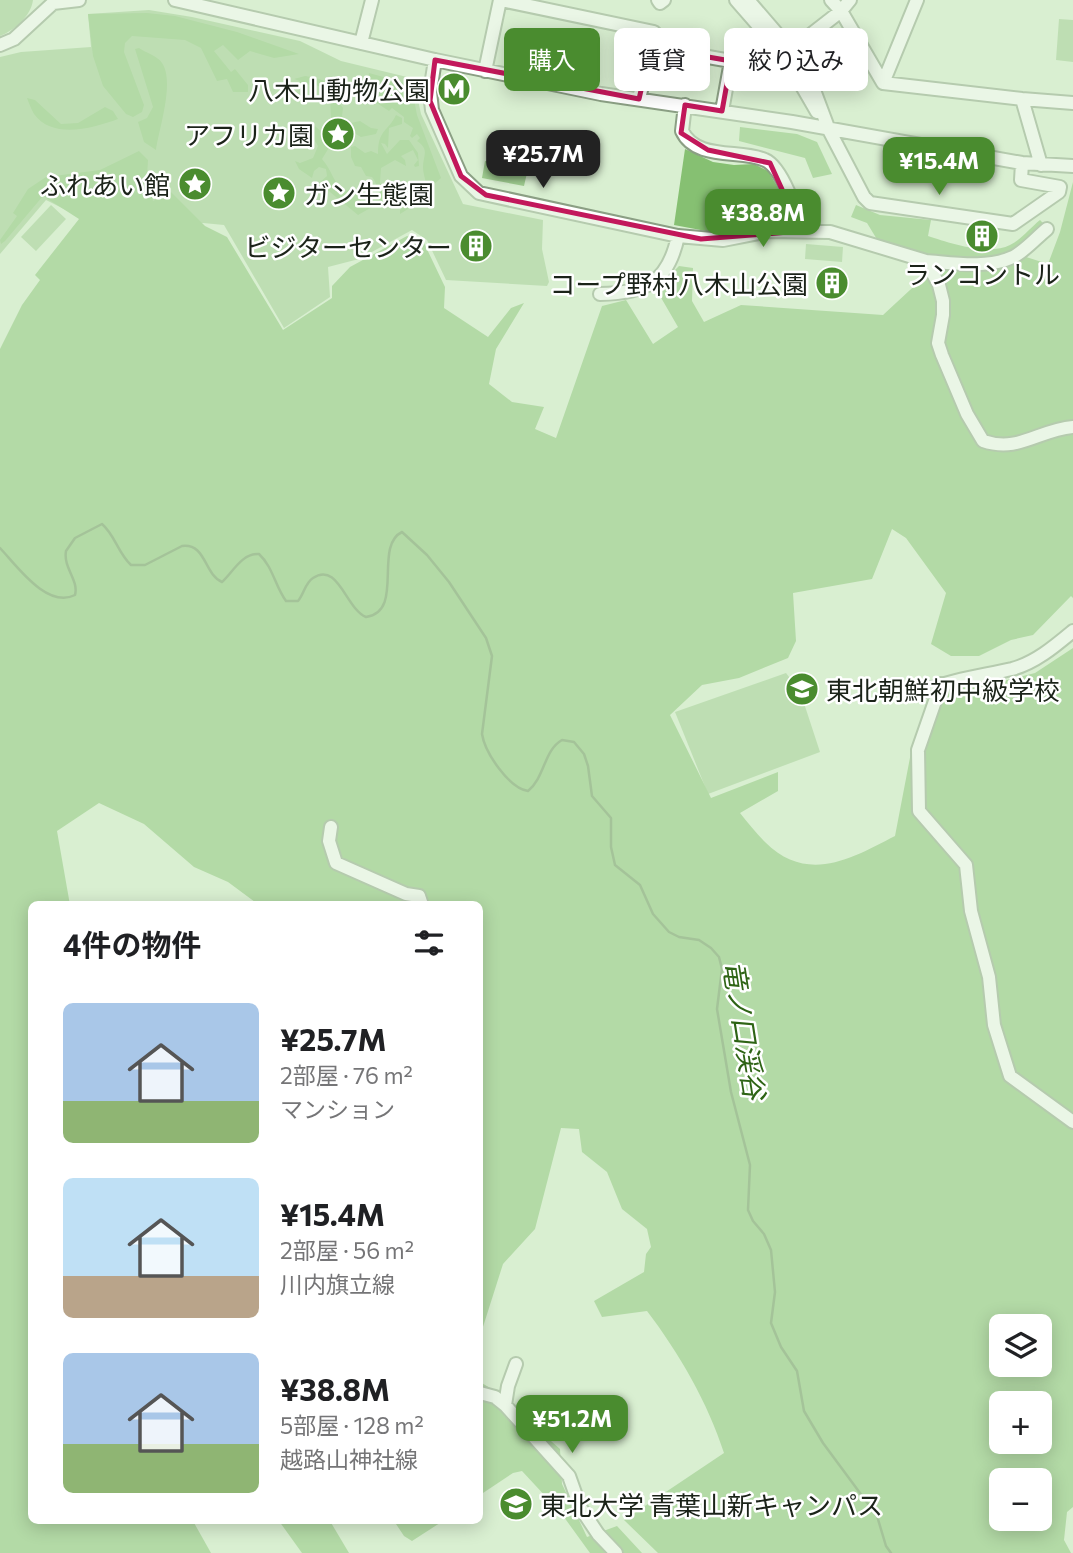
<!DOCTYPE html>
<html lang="ja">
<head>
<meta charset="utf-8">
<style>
	:root { --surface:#fff; --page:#f6f6f6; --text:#202124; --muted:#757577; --accent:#4a8c2f }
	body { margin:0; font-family:Commissioner,"Noto Sans JP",sans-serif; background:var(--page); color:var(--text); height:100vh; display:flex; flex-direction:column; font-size:26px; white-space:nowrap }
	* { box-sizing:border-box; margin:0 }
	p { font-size:23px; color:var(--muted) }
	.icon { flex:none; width:38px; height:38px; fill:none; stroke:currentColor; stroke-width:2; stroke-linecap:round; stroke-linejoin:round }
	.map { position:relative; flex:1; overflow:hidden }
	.sheet { position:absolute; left:28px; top:901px; width:455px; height:623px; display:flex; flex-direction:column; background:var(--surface); border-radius:10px; box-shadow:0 4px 18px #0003 }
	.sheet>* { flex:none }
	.top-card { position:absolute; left:504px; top:28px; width:464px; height:63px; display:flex; gap:14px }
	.buttons { position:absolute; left:989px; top:1314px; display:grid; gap:14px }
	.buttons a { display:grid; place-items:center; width:63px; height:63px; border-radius:10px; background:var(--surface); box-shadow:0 4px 18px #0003; font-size:35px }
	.price { position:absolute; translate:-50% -60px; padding:0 16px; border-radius:14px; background:var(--accent); color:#fff; font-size:23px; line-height:46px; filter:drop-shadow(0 2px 4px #0008) }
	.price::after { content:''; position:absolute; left:50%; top:42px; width:21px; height:16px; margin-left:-10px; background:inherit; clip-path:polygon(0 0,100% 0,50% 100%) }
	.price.current { background:#222; color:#fff }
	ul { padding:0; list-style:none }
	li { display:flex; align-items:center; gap:21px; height:175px; padding:0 35px }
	li span { display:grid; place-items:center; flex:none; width:196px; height:140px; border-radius:10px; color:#555 }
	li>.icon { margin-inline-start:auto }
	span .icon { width:84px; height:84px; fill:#fffc; stroke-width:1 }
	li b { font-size:30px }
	h2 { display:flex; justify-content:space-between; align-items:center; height:84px; padding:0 35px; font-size:30px }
	.pill { padding:0 24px; border-radius:10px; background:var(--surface); box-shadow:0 4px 18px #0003; font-size:24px; line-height:63px }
	.pill.current { background:var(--accent); color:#fff }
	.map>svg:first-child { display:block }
</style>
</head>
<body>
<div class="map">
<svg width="1073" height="1553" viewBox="0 0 1073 1553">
	<rect width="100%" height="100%" fill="#d9efd1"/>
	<path fill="#9ecb8f" d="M0,0h33c-2,16 -18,30 -33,36z
		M149,10l43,7 108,24 41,20 66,16 9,13 5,24 42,90 80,16 -1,29 7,33 -2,4 -101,-6 -19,-40 -15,-10 -53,29 -31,8 2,30 -46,31 -60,-103 -21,-2 -87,12 -70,-35 -46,54v-197l21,-5 70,-5 -3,-33z
		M1059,19l14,1v42l-17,-2z
		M496,130l39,8 -11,48 -42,-8 3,-17 6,1 3,-18 -5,-1 2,-9h4z
		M51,205l15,14 -30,32 -15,-14z
		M806,244l37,3 -1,15 -37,-3z
		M786,673l14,18 20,61 -112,42 -33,-82z"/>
	<path fill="#86c072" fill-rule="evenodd" d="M147,13l28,3 62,16 62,22 -25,4 -24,-7 -12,9 -15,-15 -9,6 17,21 4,-3 13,16v7h-15l-6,-13 -10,2 -16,-33 -16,-8 -53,-4 -7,7 -1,9 20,53 -2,7 -9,5 -7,-3 -23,-28 -10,-30 -5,-42z
		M139,48c7,5 19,8 23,15 13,18 -3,66 -6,87l-12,-8 -6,-20 9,-4 6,-11 -18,-58z
		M369,73l36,10 8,11 4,21 24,63 -11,10v20l-2,-7 -4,-2 -24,15v-4l27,-19c0,-8 -4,-16 -4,-24 0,-12 7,-17 -6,-26l3,-3 -3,-4 -5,4 -2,-2 3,-8 -9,-6v-5l-12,-9 -3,3 -23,-15v-7l5,3 5,-5 -8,-9z
		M305,76c33,5 21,11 38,32l-1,8 9,7 9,-2 11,7 7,1 -2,5 -15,3 -16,-9 4,-4 -6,-6 -12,1 -1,-24c-12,-15 -28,-12 -42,-2l12,-12 -6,-2z
		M27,98l8,2 26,24 17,-1 27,-16 8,4 5,8c-25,9 -65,21 -84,-5 -3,-5 -5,-11 -7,-16z
		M396,115l6,3v6l-13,4 -1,20 -3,-4 -4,-1 6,11 13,-14h9l9,13 1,13 -4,1 -1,-2 4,-5 -5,-10 -12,6 4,4 1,6 -11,-6 -14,8 -1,15 7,13 -6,6 -23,13 -39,-32 8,-7 -1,-7 -7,-2 -5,4 -2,7 -13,-9 -4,-8 5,2 13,-5 5,-12 -9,-15 6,-5 13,12 2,8 -8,13c10,11 11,23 22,33l10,-5 7,14 10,1c7,-8 8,-16 1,-25l-6,-1 -5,-9 -6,-1 -4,-9v-10l4,-1 10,7 6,-2 7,3c0,-25 10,-22 18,-39z
		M740,127l57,7 20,8 15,32 -19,4 -8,-20 -66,-17z
		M685,149l28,13 21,3 20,-1 14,7 24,40 1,9 -4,6 -67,8 -48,-9z
		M139,151l9,9 -1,17 6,24 18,-9 34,34 22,11 56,93 49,-32v-12l18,-19 57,-31 17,7 21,44 -1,21 44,29 23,-29 13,-5 -28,46 -7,35 23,18 32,5 -9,22 21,9 46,-132 24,-6 27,44 25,-17 -22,-38 23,-23 14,2 -1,33 12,21 37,-17 142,10 54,-50 86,-9 25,8 12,-32 13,-50v416l-2,-2 -38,39 -22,5 -32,16h-28l-20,-12 15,-51 -40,-55 -14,-9 -20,50 -79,14 3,48 -8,17 -49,20 -37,7 -32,30 41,83 67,-26v19l-38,22c8,10 16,20 25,29 42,42 86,17 130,-6l18,-94 19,-44 25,-11 35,-3 43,-11 38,-25v859l-6,5 -3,28 7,13h-413l-34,-33 100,-67c-16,-50 -45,-100 -77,-142l-45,6 -8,-16 50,-29 2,-18 5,-7 -4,-18 -25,-20 -15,-37 -25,-20 -3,-23 -18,-1 -26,101 -32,35 -21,66h-2v-425h-221l-31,-23 -34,-15 -50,-43 -45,-21 -42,28 13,74h-38v616h161l18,32h-211v-1204l22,-44 18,-25 -5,-5 44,-56 -36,-23 -38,45 -4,3 -1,-4 17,-24 -4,-3 15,-24 18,-12 54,-7zM1001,1326h39v39h-39zM1001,1404h39v38h-39zM1001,1480h39v39h-39z
		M856,205l24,10 51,5 -3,16c21,7 61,20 82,9 11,-5 21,-18 30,-25l3,3c-12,11 -23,25 -37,32 -32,14 -96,-5 -128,-14l-11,-18 -16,-6z
		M480,1382l12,7 68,60 2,35 25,53 30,-11 25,27h-52l-29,-40 -39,-42 -9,2 -33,22z
		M279,1521h51l19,32h-47z
		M394,1521h49l-31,20 -8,-5z"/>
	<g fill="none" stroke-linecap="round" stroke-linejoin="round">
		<path stroke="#648f55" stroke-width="2.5" d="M0,548c17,18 47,61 75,47 4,-15 -12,-27 -9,-44l9,-13 27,-14c13,11 16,29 29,41h14l37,-19c24,-3 22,28 40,36 11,-10 20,-29 37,-28 14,13 16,32 27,47h12c6,-7 7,-18 15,-23 25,-17 33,31 53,39 39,-5 7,-71 36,-85l25,23 22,27 37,56 6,18 -10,78c3,19 27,54 46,57 17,-14 16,-41 34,-51l12,2 10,12 4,12 4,30 19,22v29l4,18 25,20 13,29 16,18 10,5 20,3 12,8 8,9 3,12 -5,40 14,83 19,73 -2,45 5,11 11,13 7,16 4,42 -4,31 10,24 16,24 7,40 19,32 54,73 9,30 5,7"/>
		<defs>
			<path id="minor" d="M175,0l260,60 166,34 191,28 230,41 51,3
				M501,0l153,32
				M658,0l2,3 4,-3
				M736,0l48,55 33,57
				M748,0l43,50 23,40 15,40 35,67 6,6 143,21 46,-32 1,-5 -39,-7 1,-17
				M831,0l10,11 42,72 139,16 51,4
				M53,3l26,-3
				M361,43l11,-43
				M0,45l14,-6 39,-36
				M651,47l80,14 -9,50
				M791,50l50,-39 9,-11
				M435,60l-5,32 2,18 29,66 18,17 199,43 45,4 46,-9 61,1 96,29 13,24 4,16v14l-5,28 4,12 25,59 16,27c36,12 55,-11 90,-14
				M485,71l15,-71
				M883,83l34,-83
				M639,99l13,-57
				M1022,99l19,66
				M685,105l-3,26c14,30 59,18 83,29 17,7 33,54 36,71
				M926,261c27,2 61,8 87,-4 12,-6 23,-19 34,-28
				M600,294c46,-1 68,-11 78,-58
				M941,684l-23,66 1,61 47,54 5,46 18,66 5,48 16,51 63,46
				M925,691c29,-12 57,-15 87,-22 23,-6 43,-23 61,-38
				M331,827l-2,14 7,22 70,31 13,2 3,9
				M516,1364l-8,22 -3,19 64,71 11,31 18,27 18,19
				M480,1393l15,4 10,8"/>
		</defs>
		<use href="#minor" stroke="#8b9f84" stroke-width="16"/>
		<use href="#minor" stroke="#fff" stroke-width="12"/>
	</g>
	<path d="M0 0H1073V1553H0ZM651,47l80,14 -9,50 -37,-6 -4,28 27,17 62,13 31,68 -100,8 -215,-44 -25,-19 -31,-75 5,-41 204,39z" fill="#d9efd1" fill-opacity=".55" fill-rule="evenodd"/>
	<path fill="none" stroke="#c2185b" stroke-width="5" stroke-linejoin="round" d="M651,47l80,14 -9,50 -37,-6 -4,28 27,17 62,13 31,68 -100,8 -215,-44 -25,-19 -31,-75 5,-41 204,39z"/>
	<defs>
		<symbol id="metro-disc" viewBox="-11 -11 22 22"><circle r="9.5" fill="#4a8c2f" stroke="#fff"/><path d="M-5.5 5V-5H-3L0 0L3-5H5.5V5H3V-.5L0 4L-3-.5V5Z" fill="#fff"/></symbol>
		<symbol id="sight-disc" viewBox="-11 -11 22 22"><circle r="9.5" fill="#4a8c2f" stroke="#fff"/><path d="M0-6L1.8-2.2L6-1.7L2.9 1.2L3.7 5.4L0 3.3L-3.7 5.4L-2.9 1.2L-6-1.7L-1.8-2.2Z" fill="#fff"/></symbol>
		<symbol id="building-disc" viewBox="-11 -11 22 22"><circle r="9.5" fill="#4a8c2f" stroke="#fff"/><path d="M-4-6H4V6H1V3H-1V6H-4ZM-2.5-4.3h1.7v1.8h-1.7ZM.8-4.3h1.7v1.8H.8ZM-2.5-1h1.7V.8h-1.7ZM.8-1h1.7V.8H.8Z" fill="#fff"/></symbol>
		<symbol id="school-disc" viewBox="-11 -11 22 22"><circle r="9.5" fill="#4a8c2f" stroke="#fff"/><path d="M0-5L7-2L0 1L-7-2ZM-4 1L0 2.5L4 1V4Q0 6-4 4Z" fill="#fff"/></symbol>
		<symbol id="university-disc" viewBox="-11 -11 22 22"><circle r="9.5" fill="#4a8c2f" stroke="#fff"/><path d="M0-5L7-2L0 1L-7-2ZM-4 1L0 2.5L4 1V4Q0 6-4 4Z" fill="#fff"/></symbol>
	</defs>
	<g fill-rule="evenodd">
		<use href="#metro-disc" x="435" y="70" width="38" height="38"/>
		<use href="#sight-disc" x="319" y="115" width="38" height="38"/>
		<use href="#sight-disc" x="176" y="165" width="38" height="38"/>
		<use href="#sight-disc" x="260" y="174" width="38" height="38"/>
		<use href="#building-disc" x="963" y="217" width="38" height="38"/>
		<use href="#building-disc" x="457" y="227" width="38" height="38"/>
		<use href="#building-disc" x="813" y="264" width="38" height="38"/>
		<use href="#school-disc" x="783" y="670" width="38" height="38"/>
		<use href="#university-disc" x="497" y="1485" width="38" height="38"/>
	</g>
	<g text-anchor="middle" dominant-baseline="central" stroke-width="5" stroke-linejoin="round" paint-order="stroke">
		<g font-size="26" fill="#1b2319" stroke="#fff" text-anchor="end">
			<text x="430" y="89">八木山動物公園</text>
			<text x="314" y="134">アフリカ園</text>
			<text x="170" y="184">ふれあい館</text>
			<text x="304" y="193" text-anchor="start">ガン生態園</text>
			<text x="452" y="246">ビジターセンター</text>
			<text x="982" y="273" text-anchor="middle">ランコントル</text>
			<text x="808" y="283">コープ野村八木山公園</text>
			<text x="826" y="689" text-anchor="start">東北朝鮮初中級学校</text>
			<text x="540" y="1504" text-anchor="start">東北大学 青葉山新キャンパス</text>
		</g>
		<g font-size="28" font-style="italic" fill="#2e6415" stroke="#fff">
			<text transform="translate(745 1030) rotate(81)">竜ノ口渓谷</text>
		</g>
	</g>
</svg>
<div class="buttons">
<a><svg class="icon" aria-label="layers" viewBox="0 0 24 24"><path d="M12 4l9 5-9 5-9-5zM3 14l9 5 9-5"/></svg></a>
<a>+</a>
<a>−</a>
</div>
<b class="price current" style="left:543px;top:190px">¥25.7M</b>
<b class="price" style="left:939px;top:197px">¥15.4M</b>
<b class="price" style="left:763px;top:249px">¥38.8M</b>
<b class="price" style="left:572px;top:1455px">¥51.2M</b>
<div class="top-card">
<a class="pill current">購入</a>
<a class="pill">賃貸</a>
<a class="pill">絞り込み</a>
</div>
<section class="sheet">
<h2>4件の物件<svg class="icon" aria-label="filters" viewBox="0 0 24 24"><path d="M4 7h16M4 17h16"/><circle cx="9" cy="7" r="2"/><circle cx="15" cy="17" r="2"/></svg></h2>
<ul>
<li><span style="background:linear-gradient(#a9c7e8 70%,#8fb573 0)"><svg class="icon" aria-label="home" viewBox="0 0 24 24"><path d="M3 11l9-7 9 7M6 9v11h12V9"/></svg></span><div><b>¥25.7M</b><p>2部屋 · 76 m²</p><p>マンション</p></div></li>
<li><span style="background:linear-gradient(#bfe0f5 70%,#b9a48a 0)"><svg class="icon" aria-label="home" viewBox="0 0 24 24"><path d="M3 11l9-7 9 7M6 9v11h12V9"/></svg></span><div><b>¥15.4M</b><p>2部屋 · 56 m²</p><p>川内旗立線</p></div></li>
<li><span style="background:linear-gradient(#a9c7e8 65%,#8fb573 0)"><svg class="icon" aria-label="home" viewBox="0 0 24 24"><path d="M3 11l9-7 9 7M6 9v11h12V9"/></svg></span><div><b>¥38.8M</b><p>5部屋 · 128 m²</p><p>越路山神社線</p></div></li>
</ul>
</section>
</div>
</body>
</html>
